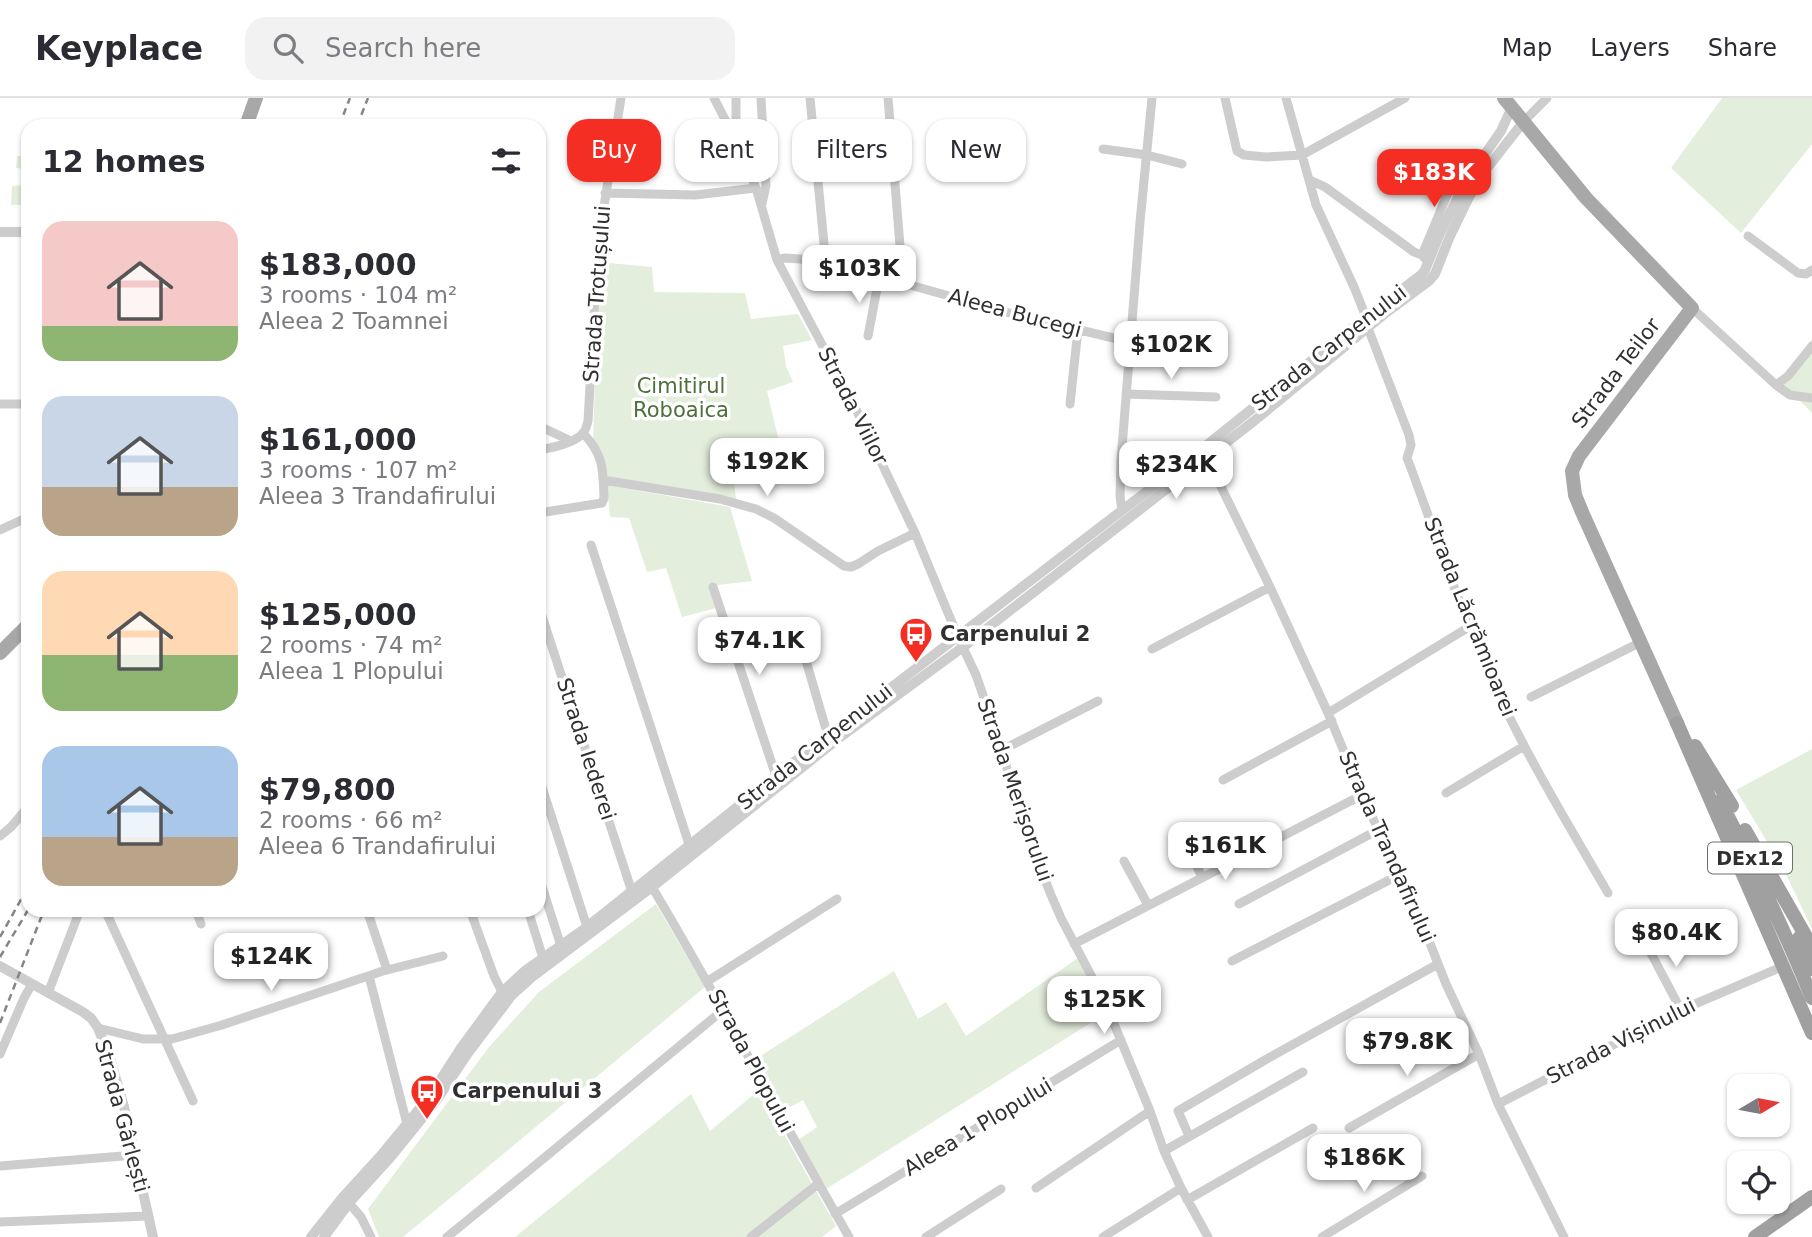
<!DOCTYPE html>
<html lang="en">
<head>
<meta charset="utf-8">
<style>
	:root { --surface:#fff; --page:#f2f2f3; --text:#2b2b33; --muted:#7c7c81; --line:#e1e1e2; --accent:#f52e24 }
	body { margin:0; font-family:"DejaVu Sans",sans-serif; background:var(--page); color:var(--text); height:100vh; display:flex; flex-direction:column; font-size:26px; white-space:nowrap }
	* { box-sizing:border-box; margin:0 }
	p { font-size:23px; color:var(--muted) }
	.icon { flex:none; width:38px; height:38px; fill:none; stroke:currentColor; stroke-width:2; stroke-linecap:round; stroke-linejoin:round }
	.map { position:relative; flex:1; overflow:hidden }
	.details { position:absolute; left:21px; top:21px; width:525px; height:798px; display:flex; flex-direction:column; background:var(--surface); border-radius:21px; box-shadow:0 2px 5px #0004 }
	.details>* { flex:none }
	.top-card { position:absolute; left:567px; top:21px; width:665px; height:63px; display:flex; gap:14px }
	.needle { width:46px; rotate:80deg }
	.controls { position:absolute; left:1727px; top:976px; display:grid; gap:14px }
	.controls a { display:grid; place-items:center; width:63px; height:63px; border-radius:14px; background:var(--surface); box-shadow:0 2px 5px #0004; font-size:35px }
	.price { position:absolute; translate:-50% -60px; padding:0 16px; border-radius:14px; background:#fff; color:#222; font-size:23px; line-height:46px; filter:drop-shadow(0 2px 4px #0008) }
	.price::after { content:''; position:absolute; left:50%; top:42px; width:21px; height:16px; margin-left:-10px; background:inherit; clip-path:polygon(0 0,100% 0,50% 100%) }
	.price.selected { background:var(--accent); color:#fff }
	ul { padding:0; list-style:none }
	li { display:flex; align-items:center; gap:21px; height:175px; padding:0 21px }
	li span { display:grid; place-items:center; flex:none; width:196px; height:140px; border-radius:21px; color:#555 }
	li>.icon { margin-inline-start:auto }
	span .icon { width:84px; height:84px; fill:#fffc; stroke-width:1 }
	li b { font-size:30px }
	h2 { display:flex; justify-content:space-between; align-items:center; height:84px; padding:0 21px; font-size:30px }
	.tag { padding:0 24px; border-radius:21px; background:var(--surface); box-shadow:0 2px 5px #0004; font-size:24px; line-height:63px }
	.tag.selected { background:var(--accent); color:#fff }
	header { display:flex; align-items:center; gap:42px; box-sizing:border-box; height:98px; padding:0 35px; background:var(--surface); border-bottom:2px solid var(--line) }
	header strong { font-size:33px }
	nav { display:flex; gap:38px; margin-inline-start:auto; font-size:24px }
	.search { width:490px; height:63px; background:var(--page); display:flex; align-items:center; gap:18px; box-sizing:border-box; padding:0 24px; border-radius:21px; color:var(--muted); font-size:26px }
	.map>svg:first-child { display:block }
</style>
</head>
<body>
<header>
<strong>Keyplace</strong>
<div class="search"><svg class="icon" aria-label="search" viewBox="0 0 24 24"><circle cx="10" cy="10" r="6"/><path d="M15 15l6 6"/></svg>Search here</div>
<nav><a>Map</a><a>Layers</a><a>Share</a></nav>
</header>
<div class="map">
<svg width="1812" height="1139" viewBox="0 0 1812 1139">
	<rect width="100%" height="100%" fill="#fff"/>
	<path fill="#e4eedd" d="M1722,0h90v46l-71,89 -70,-65z
		M17,58h11v57h-3l-1,-8h-13l1,-19 13,-1 1,-16 -10,-1z
		M599,164l53,5 2,25 91,1 6,26 47,-5 14,26 -29,6 3,20 7,16 -26,9 19,80 -18,1 -1,-8 -31,2 2,13 -4,3 2,17 -129,-23 -14,-36z
		M1812,241v74l-30,-30z
		M607,387l123,22 22,74 -42,5 6,22 -34,9 -16,-49 -19,4 -18,-54 -19,-1z
		M1812,651v180l-28,-59 -48,-80z
		M656,806l49,83 -302,250h-24l-11,-28 121,-162 50,-55z
		M1078,860l27,56 -279,175 -28,-49 19,-13 -14,-27 -22,12 -27,-52 140,-89 24,48 28,-17 20,34z
		M759,992l77,136 -14,11h-307l176,-143 19,37z"/>
	<g fill="none" stroke-linecap="round" stroke-linejoin="round">
		<path stroke="#cdcdcd" stroke-width="9" d="M714,0l22,43 20,47 21,72 76,143 62,130 43,104 18,38 26,75 16,60 33,85 10,23 44,84 45,109 14,40 17,37 27,49
			M761,0l5,87 -4,19
			M810,0l16,167
			M888,0l15,185
			M1225,0l12,53 7,4 22,2 36,-2 103,-57
			M1286,0l30,107 38,82 12,30
			M1524,23l23,-23
			M736,40v-40
			M1103,51l44,6 35,9
			M1310,82l15,7 89,65 8,3 6,7
			M605,95l90,2 61,-7
			M1748,138l50,37 8,1 6,-4
			M1422,157l33,-79
			M777,162l7,-2 17,1 25,6 77,18 110,31 117,28
			M1692,210l84,77 14,10 22,3
			M1368,230l41,107 2,10 -4,13 5,13c25,67 47,136 76,201 34,76 78,149 120,221
			M868,238l11,-58
			M1776,287l12,-9 24,-30
			M1126,296l90,3
			M0,306h28
			M1070,306l8,-75
			M539,328l32,15
			M539,352c12,-2 37,-7 45,-18 2,-3 3,-7 4,-11l10,-176 23,-147
			M1207,360l63,129 58,126 34,82 60,128 24,61 33,70 19,50 66,133
			M603,382l117,19 36,10 18,9 70,48 7,1 7,-3 20,-13 37,-18
			M1122,412l-2,-14 1,-36 19,-238 12,-124
			M539,415l63,-10 2,-5c-1,-28 0,-43 -21,-65
			M0,432l28,-13
			M591,447l98,299
			M713,489l63,189
			M539,509l93,285
			M798,535l27,93 5,9
			M1152,551l118,-62
			M1531,599l110,-55
			M1328,615l141,-86
			M1002,652l96,-49
			M539,680l48,149
			M1223,682l109,-59
			M1446,695l78,-47
			M1181,736l21,43
			M0,738l11,-9 17,-20
			M1124,763l24,44
			M539,779l22,69
			M652,789c69,115 130,234 197,350
			M1239,806l139,-74
			M105,812l88,191
			M196,812l5,14
			M367,812l20,60
			M470,812l24,66 8,16
			M528,812l15,48
			M1645,844l36,68
			M1074,846l288,-149
			M1232,863l167,-86
			M369,878l38,148
			M708,883l129,-82
			M48,895l32,-83
			M98,930l45,11h29l50,-14 161,-54 60,-15
			M0,956l24,-56 8,-14
			M1498,1006l183,-94 103,-44
			M1349,1030l130,-74
			M1189,1038l-11,-25 87,-51 173,-96
			M1164,1053l139,-79
			M0,1068l135,-11
			M1036,1090l114,-77
			M1187,1102l126,-72
			M349,1105l12,14 10,20
			M835,1116l286,-174
			M0,1124l148,-6
			M447,1139l85,-69 191,-158
			M751,1139l67,-53
			M926,1139l75,-48
			M1103,1139l78,-49
			M1322,1139l100,-61"/>
		<path stroke="#cdcdcd" stroke-width="10" d="M0,134h28
			M0,868l83,46 8,6 7,10 11,27 15,52 29,130
			M311,1139l31,-39 41,-45 47,-57 31,-48 41,-56 24,-22 61,-43 189,-151 426,-327 164,-132 55,-42 4,-5 15,-37 20,-40 7,-13 34,-49 11,-24
			M324,1139l25,-34 40,-44 47,-58 32,-48 44,-58 20,-18 120,-90 187,-149 124,-91 291,-226 133,-109 42,-31 6,-7 15,-38 19,-39 15,-25 40,-51"/>
		<path stroke="#a8a8a8" stroke-width="14" d="M1504,0l82,100 106,110 -113,148 -7,15 3,24 7,17 95,211
			M246,28l10,-28
			M0,555l28,-28"/>
		<path stroke="#a0a0a0" stroke-width="14" d="M1677,625l135,310
			M1695,648l37,60
			M1720,703c33,64 65,130 92,197
			M1745,732l67,117
			M1799,840l13,31
			M1755,1139l57,-40"/>
		<path stroke="#858585" stroke-width="2.5" stroke-dasharray="7 5" stroke-linecap="butt" d="M339,28l11,-28
			M357,28l11,-28
			M0,839l28,-50
			M0,859l28,-47
			M0,925l44,-113"/>
	</g>
	<defs>
		<symbol id="bus-pin" viewBox="-11 -11 22 30"><path d="M0 17L-7.5 6A9.5 9.5 0 1 1 7.5 6Z" fill="#f52e24" stroke="#fff"/><path d="M-5-6H5V4H4V6H2V4H-2V6H-4V4H-5ZM-3.5-4V0h7V-4ZM-3.5 1.2v1.5H-2V1.2ZM2 1.2v1.5H3.5V1.2Z" fill="#fff"/></symbol>
	</defs>
	<g fill-rule="evenodd">
		<use href="#bus-pin" x="897" y="517" width="38" height="52"/>
		<use href="#bus-pin" x="408" y="974" width="38" height="52"/>
	</g>
	<g text-anchor="middle" dominant-baseline="central" stroke-width="7" stroke-linejoin="round" paint-order="stroke">
		<rect fill="#fff" stroke="#6e6e6e" stroke-width="2" x="1708" y="744.5" width="84" height="31" rx="5"/>
		<g font-size="19" font-weight="bold" fill="#303030">
			<text x="1750" y="760">DEx12</text>
		</g>
		<g font-size="21" fill="#303030" stroke="#fff">
			<text transform="translate(597 196) rotate(-86)">Strada Trotușului</text>
			<text transform="translate(1015 215) rotate(15)">Aleea Bucegi</text>
			<text transform="translate(1329 250) rotate(-38)">Strada Carpenului</text>
			<text transform="translate(1616 275) rotate(-53)">Strada Teilor</text>
			<text transform="translate(853 308) rotate(63)">Strada Viilor</text>
			<text transform="translate(1470 519) rotate(68)">Strada Lăcrămioarei</text>
			<text transform="translate(815 649) rotate(-38)">Strada Carpenului</text>
			<text transform="translate(586 651) rotate(72)">Strada Iederei</text>
			<text transform="translate(1015 692) rotate(71)">Strada Merișorului</text>
			<text transform="translate(1387 749) rotate(66)">Strada Trandafirului</text>
			<text transform="translate(1621 943) rotate(-27)">Strada Vișinului</text>
			<text transform="translate(751 963) rotate(62)">Strada Plopului</text>
			<text transform="translate(122 1018) rotate(75)">Strada Gârlești</text>
			<text transform="translate(978 1029) rotate(-31)">Aleea 1 Plopului</text>
		</g>
		<g font-size="21" fill="#4c7039" stroke="#fff">
			<text x="681" y="288">Cimitirul<tspan x="681" dy="24">Roboaica</tspan></text>
		</g>
		<g font-size="21" font-weight="bold" fill="#303030" stroke="#fff" text-anchor="start">
			<text x="940" y="536">Carpenului 2</text>
			<text x="452" y="993">Carpenului 3</text>
		</g>
	</g>
</svg>
<div class="controls">
<a><svg class="needle" viewBox="-14 -14 28 28"><path d="M0-13l5 13h-10z" fill="#e53935"/><path d="M0 13l5-13h-10z" fill="#7c7c81"/></svg></a>
<a><svg class="icon" aria-label="locate" viewBox="0 0 24 24"><circle cx="12" cy="12" r="6"/><path d="M12 2v4M12 18v4M2 12h4M18 12h4"/></svg></a>
</div>
<b class="price selected" style="left:1434px;top:111px">$183K</b>
<b class="price" style="left:859px;top:207px">$103K</b>
<b class="price" style="left:1171px;top:283px">$102K</b>
<b class="price" style="left:767px;top:400px">$192K</b>
<b class="price" style="left:1176px;top:403px">$234K</b>
<b class="price" style="left:759px;top:579px">$74.1K</b>
<b class="price" style="left:1225px;top:784px">$161K</b>
<b class="price" style="left:1676px;top:871px">$80.4K</b>
<b class="price" style="left:271px;top:895px">$124K</b>
<b class="price" style="left:1104px;top:938px">$125K</b>
<b class="price" style="left:1407px;top:980px">$79.8K</b>
<b class="price" style="left:1364px;top:1096px">$186K</b>
<div class="top-card">
<a class="tag selected">Buy</a>
<a class="tag">Rent</a>
<a class="tag">Filters</a>
<a class="tag">New</a>
</div>
<section class="details">
<h2>12 homes<svg class="icon" aria-label="filters" viewBox="0 0 24 24"><path d="M4 7h16M4 17h16"/><circle cx="9" cy="7" r="2"/><circle cx="15" cy="17" r="2"/></svg></h2>
<ul>
<li><span style="background:linear-gradient(#f6c9c9 75%,#8fb573 0)"><svg class="icon" aria-label="home" viewBox="0 0 24 24"><path d="M3 11l9-7 9 7M6 9v11h12V9"/></svg></span><div><b>$183,000</b><p>3 rooms · 104 m²</p><p>Aleea 2 Toamnei</p></div></li>
<li><span style="background:linear-gradient(#c9d6e8 65%,#b9a48a 0)"><svg class="icon" aria-label="home" viewBox="0 0 24 24"><path d="M3 11l9-7 9 7M6 9v11h12V9"/></svg></span><div><b>$161,000</b><p>3 rooms · 107 m²</p><p>Aleea 3 Trandafirului</p></div></li>
<li><span style="background:linear-gradient(#ffd9b3 60%,#8fb573 0)"><svg class="icon" aria-label="home" viewBox="0 0 24 24"><path d="M3 11l9-7 9 7M6 9v11h12V9"/></svg></span><div><b>$125,000</b><p>2 rooms · 74 m²</p><p>Aleea 1 Plopului</p></div></li>
<li><span style="background:linear-gradient(#a9c7e8 65%,#b9a48a 0)"><svg class="icon" aria-label="home" viewBox="0 0 24 24"><path d="M3 11l9-7 9 7M6 9v11h12V9"/></svg></span><div><b>$79,800</b><p>2 rooms · 66 m²</p><p>Aleea 6 Trandafirului</p></div></li>
</ul>
</section>
</div>
</body>
</html>
